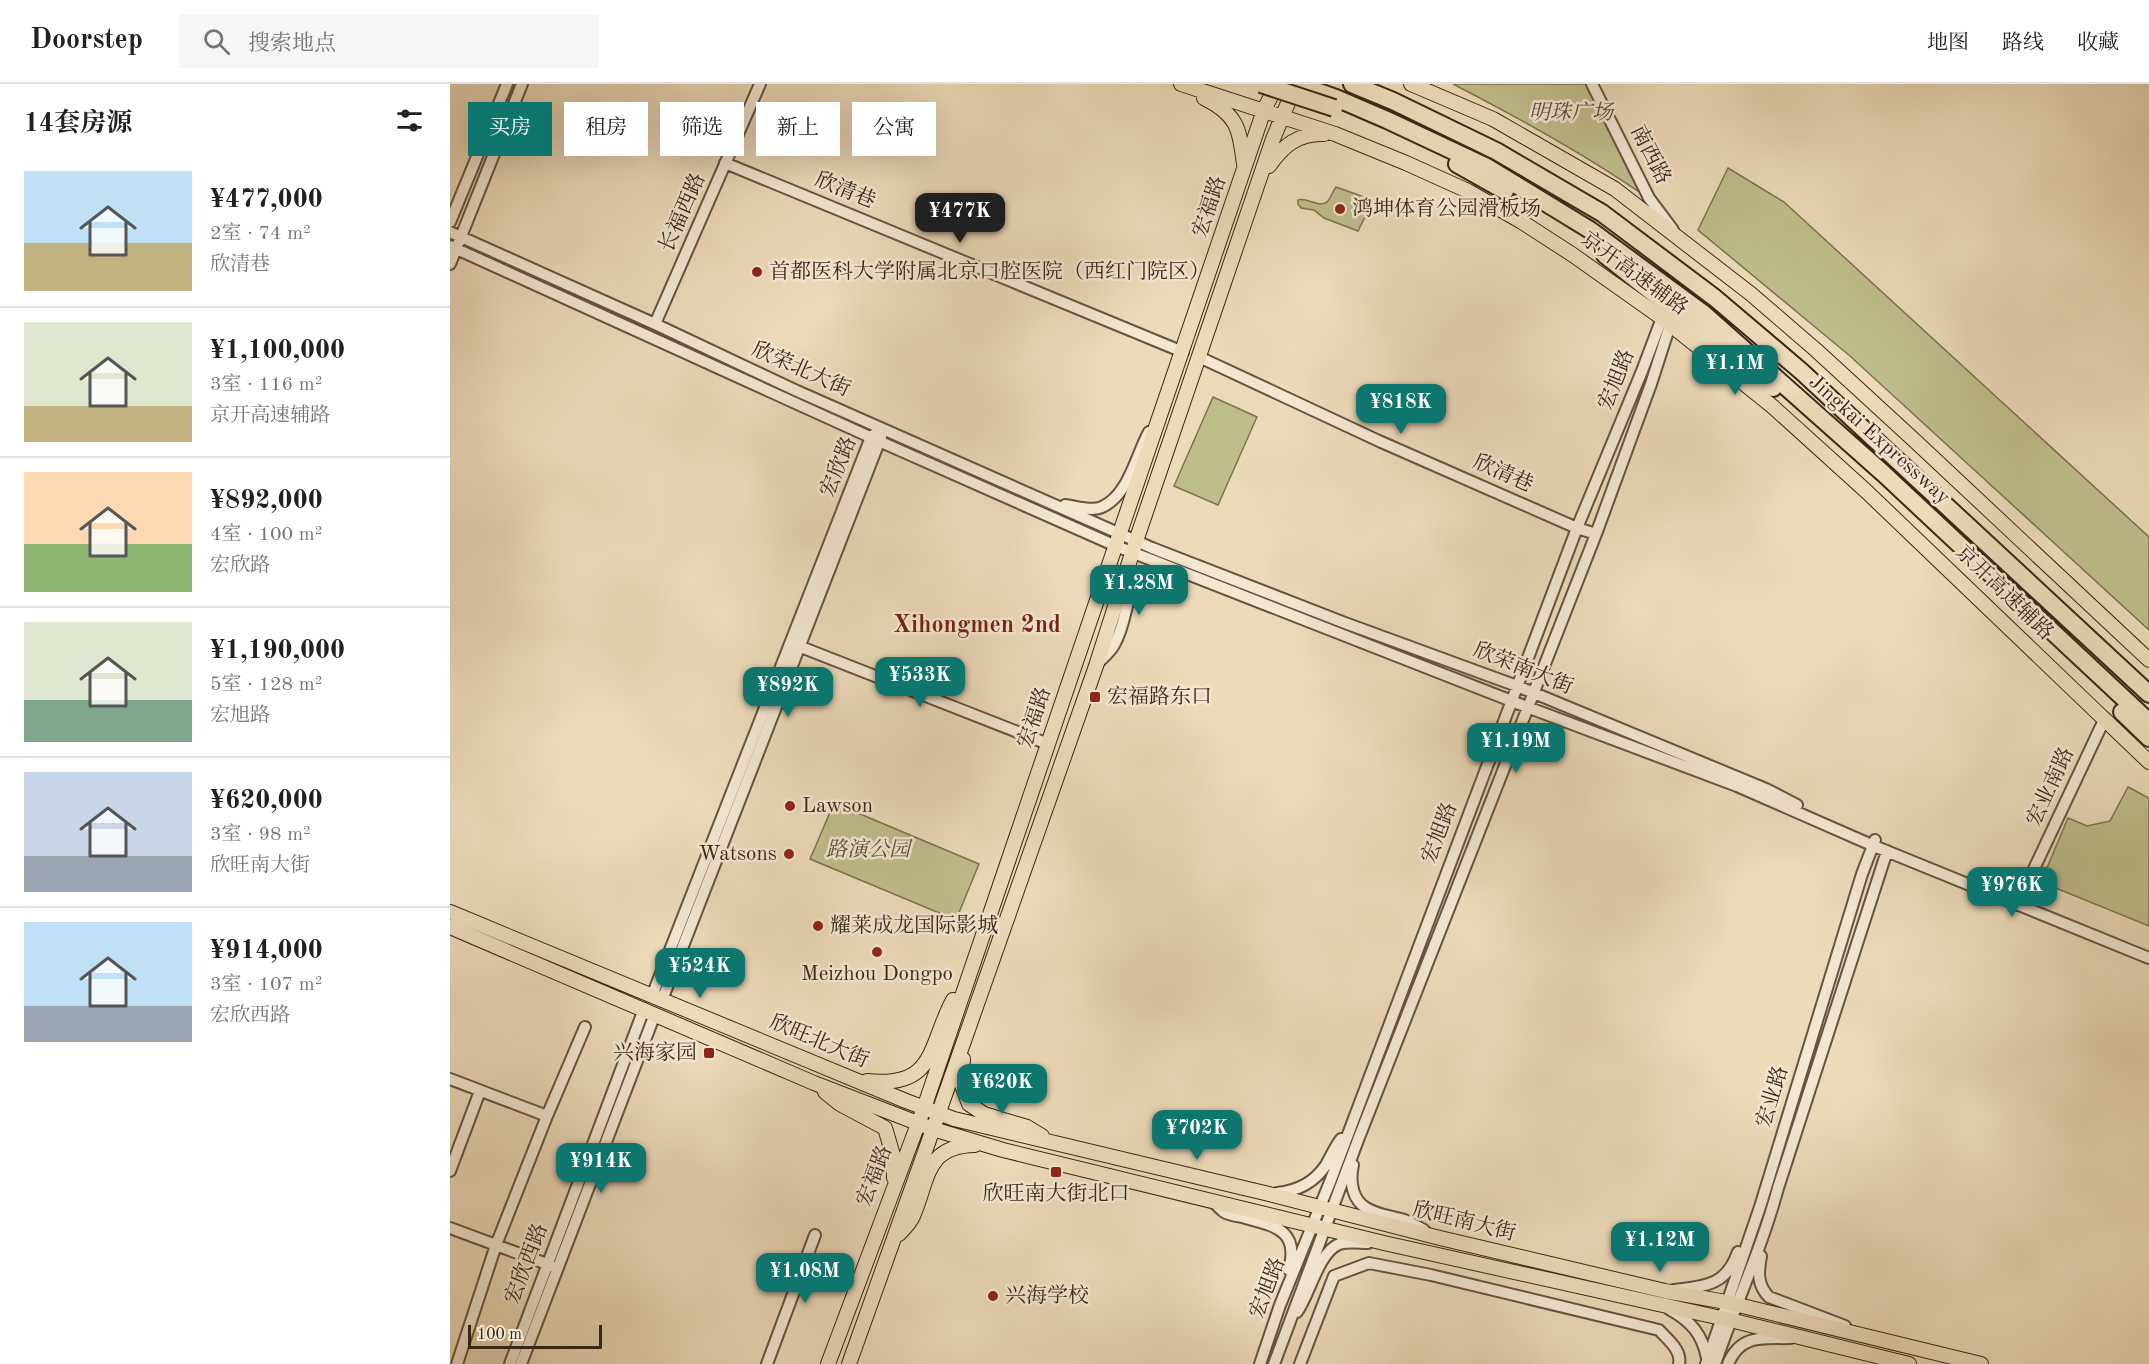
<!DOCTYPE html>
<html lang="zh">
<head>
<meta charset="utf-8">
<style>
	:root { --surface:#fff; --page:#f6f6f6; --text:#202124; --muted:#757577; --line:#e0e0e0; --accent:#0f766e }
	body { margin:0; font-family:"Old Standard TT","Noto Serif SC",serif; background:var(--page); color:var(--text); height:100vh; display:flex; flex-direction:column; font-size:22px; white-space:nowrap }
	* { box-sizing:border-box; margin:0 }
	p { font-size:20px; color:var(--muted) }
	.icon { flex:none; width:33px; height:33px; fill:none; stroke:currentColor; stroke-width:2; stroke-linecap:round; stroke-linejoin:round }
	.map { position:relative; flex:1; overflow:hidden }
	.details { display:flex; flex-direction:column; background:var(--surface); width:450px }
	.details>* { flex:none }
	.hud { position:absolute; left:18px; top:18px; width:570px; height:54px; display:flex; gap:12px }
	.scale { position:absolute; left:18px; bottom:15px; width:134px; box-sizing:border-box; padding-left:6px; border:3px solid #392817; border-top:0; font-size:16px; line-height:21px; white-space:nowrap; color:#392817; -webkit-text-stroke:4px #f3e7d2; paint-order:stroke }
	.price { position:absolute; translate:-50% -51px; padding:0 14px; border-radius:12px; background:var(--accent); color:#fff; font-size:20px; line-height:39px; filter:drop-shadow(0 2px 3px #0008) }
	.price::after { content:''; position:absolute; left:50%; top:36px; width:18px; height:14px; margin-left:-9px; background:inherit; clip-path:polygon(0 0,100% 0,50% 100%) }
	.price.current { background:#222; color:#fff }
	ul { padding:0; list-style:none }
	li { display:flex; align-items:center; gap:18px; height:150px; padding:0 24px }
	li+li { border-top:2px solid var(--line) }
	li span { display:grid; place-items:center; flex:none; width:168px; height:120px; border-radius:0px; color:#555 }
	li>.icon { margin-inline-start:auto }
	span .icon { width:72px; height:72px; fill:#fffc; stroke-width:1 }
	li b { font-size:26px }
	h2 { display:flex; justify-content:space-between; align-items:center; height:72px; padding:0 24px; font-size:26px }
	.chip { padding:0 21px; border-radius:0px; background:var(--surface); box-shadow:0 6px 24px #0002; font-size:21px; line-height:54px }
	.chip.current { background:var(--accent); color:#fff }
	header { display:flex; align-items:center; gap:36px; box-sizing:border-box; height:84px; padding:0 30px; background:var(--surface); border-bottom:2px solid var(--line) }
	header strong { font-size:28px }
	nav { display:flex; gap:33px; margin-inline-start:auto; font-size:21px }
	.search { width:420px; height:54px; background:var(--page); display:flex; align-items:center; gap:15px; box-sizing:border-box; padding:0 21px; border-radius:0px; color:var(--muted); font-size:22px }
	main { display:flex; flex:1; min-height:0 }
	.map>svg:first-child { display:block }
</style>
</head>
<body>
<header>
<strong>Doorstep</strong>
<div class="search"><svg class="icon" aria-label="search" viewBox="0 0 24 24"><circle cx="10" cy="10" r="6"/><path d="M15 15l6 6"/></svg>搜索地点</div>
<nav><a>地图</a><a>路线</a><a>收藏</a></nav>
</header>
<main>
<section class="details">
<h2>14套房源<svg class="icon" aria-label="filters" viewBox="0 0 24 24"><path d="M4 7h16M4 17h16"/><circle cx="9" cy="7" r="2"/><circle cx="15" cy="17" r="2"/></svg></h2>
<ul>
<li><span style="background:linear-gradient(#bfe0f5 60%,#c2b280 0)"><svg class="icon" aria-label="home" viewBox="0 0 24 24"><path d="M3 11l9-7 9 7M6 9v11h12V9"/></svg></span><div><b>¥477,000</b><p>2室 · 74 m²</p><p>欣清巷</p></div></li>
<li><span style="background:linear-gradient(#dfe7d0 70%,#c2b280 0)"><svg class="icon" aria-label="home" viewBox="0 0 24 24"><path d="M3 11l9-7 9 7M6 9v11h12V9"/></svg></span><div><b>¥1,100,000</b><p>3室 · 116 m²</p><p>京开高速辅路</p></div></li>
<li><span style="background:linear-gradient(#ffd9b3 60%,#8fb573 0)"><svg class="icon" aria-label="home" viewBox="0 0 24 24"><path d="M3 11l9-7 9 7M6 9v11h12V9"/></svg></span><div><b>¥892,000</b><p>4室 · 100 m²</p><p>宏欣路</p></div></li>
<li><span style="background:linear-gradient(#dfe7d0 65%,#7fa58c 0)"><svg class="icon" aria-label="home" viewBox="0 0 24 24"><path d="M3 11l9-7 9 7M6 9v11h12V9"/></svg></span><div><b>¥1,190,000</b><p>5室 · 128 m²</p><p>宏旭路</p></div></li>
<li><span style="background:linear-gradient(#c9d6e8 70%,#9aa5b1 0)"><svg class="icon" aria-label="home" viewBox="0 0 24 24"><path d="M3 11l9-7 9 7M6 9v11h12V9"/></svg></span><div><b>¥620,000</b><p>3室 · 98 m²</p><p>欣旺南大街</p></div></li>
<li><span style="background:linear-gradient(#bfe0f5 70%,#9aa5b1 0)"><svg class="icon" aria-label="home" viewBox="0 0 24 24"><path d="M3 11l9-7 9 7M6 9v11h12V9"/></svg></span><div><b>¥914,000</b><p>3室 · 107 m²</p><p>宏欣西路</p></div></li>
</ul>
</section>
<div class="map">
<svg width="1699" height="1280" viewBox="0 0 1699 1280">
	<rect width="100%" height="100%" fill="#ecdab9"/>
	<filter id="stains"><feTurbulence type="fractalNoise" baseFrequency=".00333" numOctaves="4"/><feColorMatrix values="0 0 0 0 .2 0 0 0 0 .09 0 0 0 0 .02 0 0 0 .5 -.17"/></filter>
	<radialGradient id="worn" r=".72"><stop offset=".6" stop-color="#630" stop-opacity="0"/><stop offset="1" stop-color="#630" stop-opacity=".3"/></radialGradient>
	<path fill="#bebe8b" stroke="#7c7351" stroke-width="1.5" d="M1003,0h136l56,112c-62,-43 -126,-78 -192,-112z
		M1278,84l56,34 365,335v93l-299,-274 -152,-126z
		M886,103l34,12 2,4 -14,28 -34,-13 -10,-8 -13,-2 -3,-4v-4c9,-3 23,9 30,1 3,-4 5,-10 8,-14z
		M763,313l44,20 -39,88 -44,-19z
		M1678,703l21,11v128l-108,-44 27,-64 19,8 23,-5z
		M384,719l145,61 -23,56 -146,-61z"/>
	<g fill="none" stroke-linecap="round" stroke-linejoin="round">
		<defs>
			<path id="minor" d="M1142,0l57,114 24,32
				M275,79l458,189
				M0,138l57,-138
				M0,148l205,92 142,67 355,157 193,75 172,63 249,103 31,16
				M0,162l431,196 235,104 411,161 210,79 137,60 275,112
				M0,180l72,-180
				M205,240l105,-240
				M749,273l180,84 198,87 19,6
				M615,421c10,1 27,7 37,2 27,-12 34,-52 47,-75
				M351,563l247,97
				M648,579c5,-5 12,-11 16,-18 21,-37 3,-77 63,-71
				M1567,821l88,-187
				M202,912l219,-559 4,-3
				M212,916l219,-563
				M0,995l97,37
				M903,1081c-3,13 -2,30 9,40 11,10 31,11 45,16 6,3 11,6 17,9
				M0,1087l30,-80
				M827,1109c21,-2 37,-10 49,-28 5,-9 9,-18 15,-26
				M763,1118c4,3 7,7 11,10 4,3 12,4 18,5 32,9 58,12 47,53
				M0,1144l105,39
				M1311,1172c-3,16 -4,29 8,41l76,29
				M1224,1206c31,-4 52,-4 64,-38
				M1219,1225c22,12 33,25 38,49
				M847,1228c13,-18 21,-59 42,-68 9,-3 20,-1 29,-1
				M7,1280l39,-119 51,-129 38,-89
				M60,1280l134,-355
				M71,1280l134,-350
				M317,1280l48,-129
				M810,1280l20,-59 50,-123 247,-654 65,-157 20,-53
				M824,1280l84,-224 238,-606 55,-150 19,-59
				M850,1280l34,-88 35,-13 62,12 228,55c8,9 23,20 20,34
				M1256,1280l54,-157 102,-333 13,-34
				M1265,1280c20,-59 47,-116 63,-176l109,-337
				M1278,1280c13,-31 36,-25 63,-26"/>
			<path id="major" d="M731,0l154,50 71,29 62,28 54,31 51,33 89,63 110,88 94,85 283,271
				M961,0l82,35 122,70 136,105 65,56 98,90 235,220
				M754,14c34,17 35,30 40,66
				M819,82c14,-20 29,-33 55,-32
				M0,828l456,189 48,18 315,75 171,44 225,53 61,11 255,62
				M0,843l364,156 119,46 70,21 381,93 346,77 179,44
				M513,975l-2,23 8,22 15,10 43,13 15,9
				M417,997c69,7 61,-34 86,-81
				M375,1008l15,12 45,24 8,27 1,23
				M449,1150c5,-5 11,-11 14,-18 16,-37 12,-70 62,-71
				M378,1280l96,-256 340,-998 13,-26
				M399,1280l84,-235 163,-463 40,-125 137,-402 22,-53"/>
			<path id="highway" d="M846,0l40,14 51,22 100,47 103,63 114,84 180,160 265,248
				M902,0l41,17 103,50 106,62 113,85 86,73 348,323
				M1007,80l48,27
				M1155,171l168,133
				M1672,628l27,26"/>
		</defs>
		<use href="#minor" stroke="#665440" stroke-width="14"/>
		<use href="#major" stroke="#392817" stroke-width="16"/>
		<use href="#highway" stroke="#392817" stroke-width="20"/>
		<use href="#minor" stroke="#f3e7d2" stroke-width="10"/>
		<use href="#major" stroke="#ecdab9" stroke-width="14"/>
		<use href="#highway" stroke="#ecdab9" stroke-width="16"/>
		<defs>
			<path id="highway-bridge" d="M811,0l73,24"/>
		</defs>
		<use href="#highway-bridge" stroke="#392817" stroke-width="20" stroke-linecap="butt"/>
		<use href="#highway-bridge" stroke="#ecdab9" stroke-width="16"/>
	</g>
	<g fill="#8f2418" stroke="#f3e7d2" stroke-width="2">
		<circle cx="890" cy="125" r="6"/>
		<circle cx="307" cy="188" r="6"/>
		<rect x="639" y="607" width="12" height="12" rx="3"/>
		<circle cx="340" cy="722" r="6"/>
		<circle cx="339" cy="770" r="6"/>
		<circle cx="368" cy="842" r="6"/>
		<circle cx="427" cy="868" r="6"/>
		<rect x="253" y="963" width="12" height="12" rx="3"/>
		<rect x="600" y="1082" width="12" height="12" rx="3"/>
		<circle cx="543" cy="1212" r="6"/>
	</g>
	<g text-anchor="middle" dominant-baseline="central" stroke-width="5" stroke-linejoin="round" paint-order="stroke">
		<g font-size="21" font-style="italic" fill="#5a4e34" stroke="#f3e7d2">
			<text x="1121" y="29">明珠广场</text>
			<text x="418" y="766">路演公园</text>
		</g>
		<g font-size="21" fill="#392817" stroke="#f3e7d2">
			<text transform="translate(1200 71) rotate(63)">南西路</text>
			<text transform="translate(395 107) rotate(22)">欣清巷</text>
			<text transform="translate(760 123) rotate(-71)">宏福路</text>
			<text transform="translate(233 129) rotate(-66)">长福西路</text>
			<text transform="translate(1184 190) rotate(36)">京开高速辅路</text>
			<text transform="translate(351 286) rotate(24)">欣荣北大街</text>
			<text transform="translate(1167 296) rotate(-68)">宏旭路</text>
			<text transform="translate(1429 356) rotate(42)">Jingkai Expressway</text>
			<text transform="translate(389 383) rotate(-68)">宏欣路</text>
			<text transform="translate(1053 390) rotate(24)">欣清巷</text>
			<text transform="translate(1554 509) rotate(44)">京开高速辅路</text>
			<text transform="translate(1073 585) rotate(22)">欣荣南大街</text>
			<text transform="translate(585 634) rotate(-71)">宏福路</text>
			<text transform="translate(1601 703) rotate(-65)">宏业南路</text>
			<text transform="translate(990 749) rotate(-69)">宏旭路</text>
			<text transform="translate(369 958) rotate(23)">欣旺北大街</text>
			<text transform="translate(1323 1013) rotate(-73)">宏业路</text>
			<text transform="translate(425 1092) rotate(-69)">宏福路</text>
			<text transform="translate(1014 1138) rotate(14)">欣旺南大街</text>
			<text transform="translate(77 1180) rotate(-69)">宏欣西路</text>
			<text transform="translate(818 1204) rotate(-69)">宏旭路</text>
		</g>
		<g font-size="21" fill="#392817" stroke="#f3e7d2" text-anchor="start">
			<text x="902" y="125">鸿坤体育公园滑板场</text>
			<text x="319" y="188">首都医科大学附属北京口腔医院（西红门院区）</text>
			<text x="657" y="613">宏福路东口</text>
			<text x="352" y="722">Lawson</text>
			<text x="327" y="770" text-anchor="end">Watsons</text>
			<text x="380" y="842">耀莱成龙国际影城</text>
			<text x="427" y="890" text-anchor="middle">Meizhou Dongpo</text>
			<text x="247" y="969" text-anchor="end">兴海家园</text>
			<text x="606" y="1110" text-anchor="middle">欣旺南大街北口</text>
			<text x="555" y="1212">兴海学校</text>
		</g>
		<g font-size="24" font-weight="bold" fill="#7a1f14" stroke="#f3e7d2">
			<text x="527" y="542">Xihongmen 2nd</text>
		</g>
	</g>
	<rect width="100%" height="100%" filter="url(#stains)"/>
	<rect width="100%" height="100%" fill="url(#worn)"/>
</svg>
<div class="scale">100 m</div>
<b class="price current" style="left:510px;top:160px">¥477K</b>
<b class="price" style="left:1285px;top:312px">¥1.1M</b>
<b class="price" style="left:951px;top:351px">¥818K</b>
<b class="price" style="left:689px;top:532px">¥1.28M</b>
<b class="price" style="left:470px;top:624px">¥533K</b>
<b class="price" style="left:338px;top:634px">¥892K</b>
<b class="price" style="left:1066px;top:690px">¥1.19M</b>
<b class="price" style="left:1562px;top:834px">¥976K</b>
<b class="price" style="left:250px;top:915px">¥524K</b>
<b class="price" style="left:552px;top:1031px">¥620K</b>
<b class="price" style="left:747px;top:1077px">¥702K</b>
<b class="price" style="left:151px;top:1110px">¥914K</b>
<b class="price" style="left:1210px;top:1189px">¥1.12M</b>
<b class="price" style="left:355px;top:1220px">¥1.08M</b>
<div class="hud">
<a class="chip current">买房</a>
<a class="chip">租房</a>
<a class="chip">筛选</a>
<a class="chip">新上</a>
<a class="chip">公寓</a>
</div>
</div>
</main>
</body>
</html>
